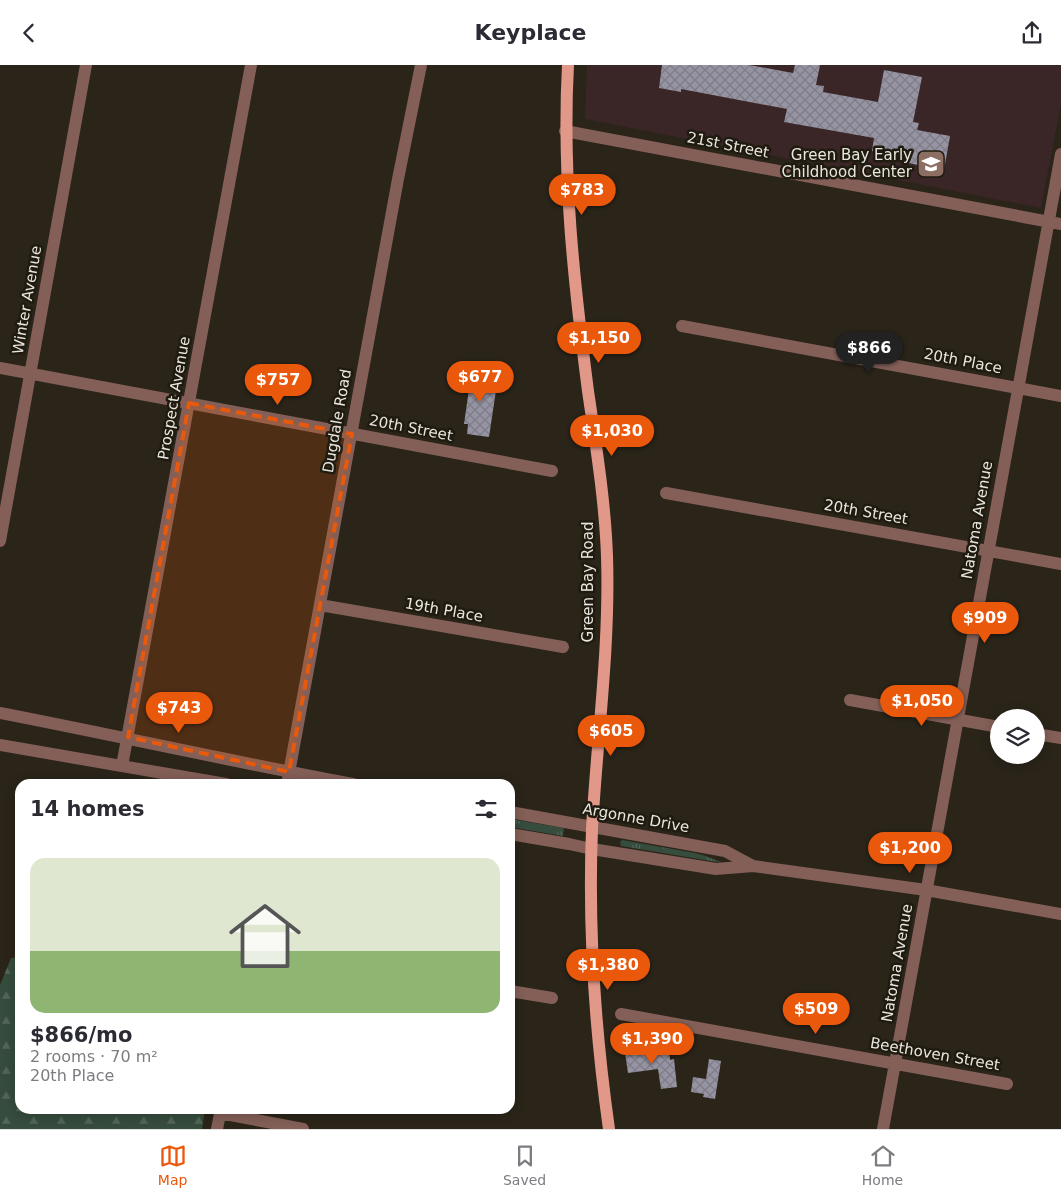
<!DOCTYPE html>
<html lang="en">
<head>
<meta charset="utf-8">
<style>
	:root { --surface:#fff; --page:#f7f7f7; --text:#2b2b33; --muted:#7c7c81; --line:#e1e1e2; --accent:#ea580c }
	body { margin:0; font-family:"DejaVu Sans",sans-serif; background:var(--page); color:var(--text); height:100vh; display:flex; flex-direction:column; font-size:19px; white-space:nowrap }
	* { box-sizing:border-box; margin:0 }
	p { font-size:16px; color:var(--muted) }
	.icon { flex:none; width:28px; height:28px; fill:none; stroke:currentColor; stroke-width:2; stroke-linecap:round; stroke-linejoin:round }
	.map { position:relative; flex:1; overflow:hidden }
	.panel { position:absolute; left:15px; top:714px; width:500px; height:335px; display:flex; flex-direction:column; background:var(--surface); border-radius:15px; box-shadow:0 2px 12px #0003 }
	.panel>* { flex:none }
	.tools { position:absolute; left:990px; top:644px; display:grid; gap:10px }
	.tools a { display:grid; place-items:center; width:55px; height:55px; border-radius:50%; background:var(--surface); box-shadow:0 2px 12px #0003; font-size:25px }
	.price { position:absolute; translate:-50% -42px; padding:0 11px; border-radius:18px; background:var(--accent); color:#fff; font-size:16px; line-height:32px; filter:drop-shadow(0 1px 2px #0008) }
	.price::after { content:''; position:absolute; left:50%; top:30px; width:15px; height:11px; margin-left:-8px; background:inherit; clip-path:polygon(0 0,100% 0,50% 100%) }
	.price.active { background:#222; color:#fff }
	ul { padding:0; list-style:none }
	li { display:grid; align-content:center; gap:10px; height:265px; padding:0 15px }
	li+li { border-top:1px solid var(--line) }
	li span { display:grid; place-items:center; height:155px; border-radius:15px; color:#555 }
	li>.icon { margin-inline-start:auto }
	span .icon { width:90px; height:90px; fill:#fffc; stroke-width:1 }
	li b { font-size:21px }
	h2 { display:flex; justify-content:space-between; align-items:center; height:60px; padding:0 15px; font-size:21px }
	header { display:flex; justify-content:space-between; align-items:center; height:65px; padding:0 15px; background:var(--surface); font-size:22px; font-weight:700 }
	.dock { display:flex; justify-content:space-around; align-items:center; height:70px; border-top:1px solid var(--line); background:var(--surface); font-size:14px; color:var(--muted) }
	.dock a { display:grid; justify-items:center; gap:2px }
	.dock .active { color:var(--accent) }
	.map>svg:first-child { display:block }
</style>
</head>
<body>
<header><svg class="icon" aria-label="back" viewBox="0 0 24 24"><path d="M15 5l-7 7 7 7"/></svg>Keyplace<svg class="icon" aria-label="share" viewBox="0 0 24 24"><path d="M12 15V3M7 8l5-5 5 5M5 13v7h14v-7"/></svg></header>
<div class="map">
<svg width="1061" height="1064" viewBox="0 0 1061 1064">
	<defs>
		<pattern id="grass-tufts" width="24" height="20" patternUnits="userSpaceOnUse" patternTransform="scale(1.25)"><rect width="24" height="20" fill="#364c3d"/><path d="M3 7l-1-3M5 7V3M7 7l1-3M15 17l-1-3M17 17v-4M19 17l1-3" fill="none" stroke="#536659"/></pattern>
		<pattern id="forest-firs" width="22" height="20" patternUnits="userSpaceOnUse" patternTransform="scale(1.25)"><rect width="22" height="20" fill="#364c3d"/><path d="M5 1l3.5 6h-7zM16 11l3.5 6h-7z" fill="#536659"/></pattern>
		<pattern id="building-cross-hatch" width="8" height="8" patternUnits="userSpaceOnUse" patternTransform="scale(1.25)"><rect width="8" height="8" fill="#9694a3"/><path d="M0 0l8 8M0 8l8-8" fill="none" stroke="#7e7c86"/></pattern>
	</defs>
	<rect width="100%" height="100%" fill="#2a2419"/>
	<path fill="#3a2627" d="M587,0h474v39l-20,104 -456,-89z"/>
	<path fill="url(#grass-tufts)" d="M510,754l54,9 -1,8 -53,-9z
		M622,775l73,13 11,3 17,7 -102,-17 -1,-4z"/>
	<path fill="url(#forest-firs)" d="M20,892v152h185l-3,20h-202v-144l11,-27z"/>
	<path fill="url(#building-cross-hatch)" d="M662,0h87l44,8 2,-8h25l-4,20 8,1 -1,6 55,10 6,-32 38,7 -9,45 6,1 -2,7 33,6 -6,34 -41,-8 1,-5 -32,-6 2,-13 -90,-16 3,-13 -106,-20v3l-22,-4z
		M465,307l33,5 -9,60 -22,-3 1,-10h-4l5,-35 -6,-1z
		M636,979l1,8 6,-1v3l26,-3 1,9 4,-1 3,28 -16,2 -3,-20 -30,4 -4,-27z
		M709,994l12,2 -6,38 -12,-2 1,-3 -13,-2 2,-15 13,2z"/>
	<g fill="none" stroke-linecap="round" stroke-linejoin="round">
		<path stroke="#835f57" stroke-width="12" d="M565,66l496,93
			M682,261l379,70
			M0,303l552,103
			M666,428l395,71
			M0,476l86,-476
			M320,540l243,42
			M850,635l149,27
			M0,648c118,23 235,49 353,71
			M1036,669l25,4
			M0,680l226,39
			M122,701l129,-701
			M287,719l111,-605 23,-114
			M510,747l215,39 28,15
			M510,769l59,10 23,5 124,20 37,-3 173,24 135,24
			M510,926l42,7
			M621,949l386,70
			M220,1048l83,16
			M217,1064l4,-20
			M883,1064l178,-975"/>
		<path stroke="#e29888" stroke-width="12" d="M568,0c-6,110 6,218 20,326 8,55 17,110 19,165 3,91 -10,182 -15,273 -4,101 3,201 17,300"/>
	</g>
	<path fill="#e8590c" fill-opacity="0.2" stroke="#e8590c" stroke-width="4" stroke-dasharray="10 6" stroke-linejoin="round" d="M189,338l163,31 -63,338 -161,-35z"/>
	<defs>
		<symbol id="school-square" viewBox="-11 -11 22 22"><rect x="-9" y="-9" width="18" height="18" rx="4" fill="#8d6e63" stroke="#201b10"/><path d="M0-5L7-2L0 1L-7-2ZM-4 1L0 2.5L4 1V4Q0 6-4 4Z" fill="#fff"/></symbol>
	</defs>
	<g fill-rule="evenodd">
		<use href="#school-square" x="915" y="83" width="32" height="32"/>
	</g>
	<g text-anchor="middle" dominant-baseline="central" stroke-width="5" stroke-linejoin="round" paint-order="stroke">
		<g font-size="15" fill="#e9e6de" stroke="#201b10">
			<text transform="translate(728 80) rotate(11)">21st Street</text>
			<text transform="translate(27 235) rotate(-80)">Winter Avenue</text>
			<text transform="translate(963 296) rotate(11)">20th Place</text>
			<text transform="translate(174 333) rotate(-80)">Prospect Avenue</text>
			<text transform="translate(337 356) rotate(-80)">Dugdale Road</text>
			<text transform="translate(411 363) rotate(11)">20th Street</text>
			<text transform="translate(866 447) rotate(10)">20th Street</text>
			<text transform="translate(977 455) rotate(-80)">Natoma Avenue</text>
			<text transform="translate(588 517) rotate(-90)">Green Bay Road</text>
			<text transform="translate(444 545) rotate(10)">19th Place</text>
			<text transform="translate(636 753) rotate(10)">Argonne Drive</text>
			<text transform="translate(897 898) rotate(-80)">Natoma Avenue</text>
			<text transform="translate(935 989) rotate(10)">Beethoven Street</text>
		</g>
		<g font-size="15" fill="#e9e6de" stroke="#201b10" text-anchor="end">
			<text x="912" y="90">Green Bay Early<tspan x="912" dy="17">Childhood Center</tspan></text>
		</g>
	</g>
</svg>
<div class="tools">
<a><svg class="icon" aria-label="layers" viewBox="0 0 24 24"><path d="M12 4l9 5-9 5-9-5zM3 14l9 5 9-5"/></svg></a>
</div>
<b class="price" style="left:582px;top:151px">$783</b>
<b class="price" style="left:599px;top:299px">$1,150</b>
<b class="price active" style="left:869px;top:309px">$866</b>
<b class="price" style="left:480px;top:338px">$677</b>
<b class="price" style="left:278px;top:341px">$757</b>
<b class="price" style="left:612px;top:392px">$1,030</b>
<b class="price" style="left:985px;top:579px">$909</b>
<b class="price" style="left:922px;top:662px">$1,050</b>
<b class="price" style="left:179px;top:669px">$743</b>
<b class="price" style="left:611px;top:692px">$605</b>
<b class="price" style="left:910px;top:809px">$1,200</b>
<b class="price" style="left:608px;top:926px">$1,380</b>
<b class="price" style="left:816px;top:970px">$509</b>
<b class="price" style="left:652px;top:1000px">$1,390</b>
<section class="panel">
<h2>14 homes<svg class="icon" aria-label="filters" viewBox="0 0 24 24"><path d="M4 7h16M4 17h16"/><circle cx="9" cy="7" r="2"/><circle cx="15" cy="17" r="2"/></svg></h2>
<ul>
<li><span style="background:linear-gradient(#dfe7d0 60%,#8fb573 0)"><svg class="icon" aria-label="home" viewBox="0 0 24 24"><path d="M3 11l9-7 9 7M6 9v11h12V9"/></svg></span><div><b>$866/mo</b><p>2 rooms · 70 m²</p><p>20th Place</p></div></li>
</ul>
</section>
</div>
<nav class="dock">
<a class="active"><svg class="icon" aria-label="map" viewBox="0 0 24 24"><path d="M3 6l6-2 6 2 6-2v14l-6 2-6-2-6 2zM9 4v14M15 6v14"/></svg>Map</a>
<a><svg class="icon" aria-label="saved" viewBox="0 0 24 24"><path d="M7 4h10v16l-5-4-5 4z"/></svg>Saved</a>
<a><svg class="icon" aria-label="home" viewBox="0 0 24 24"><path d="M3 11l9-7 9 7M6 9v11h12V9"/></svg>Home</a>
</nav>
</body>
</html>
